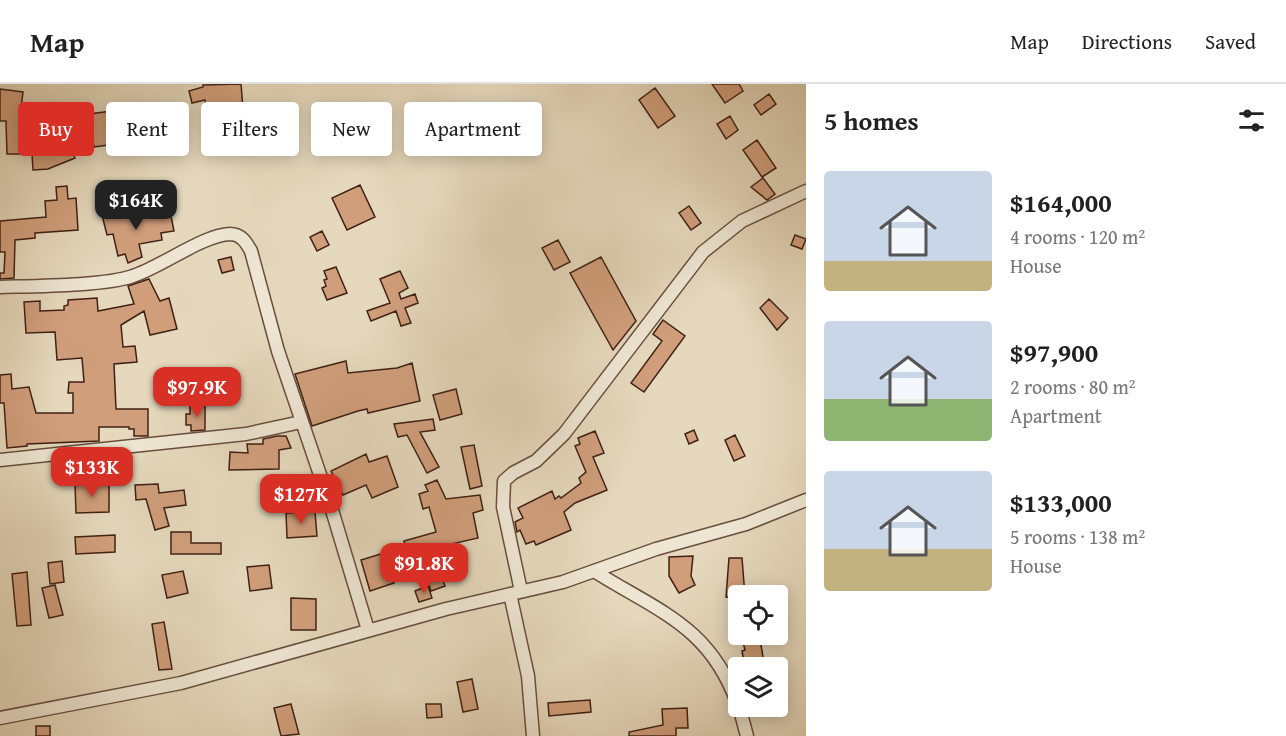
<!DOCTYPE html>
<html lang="en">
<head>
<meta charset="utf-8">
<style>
	:root { --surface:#fff; --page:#f6f6f6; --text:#222; --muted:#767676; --line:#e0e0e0; --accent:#d93025 }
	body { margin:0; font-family:"Gentium Book Plus",serif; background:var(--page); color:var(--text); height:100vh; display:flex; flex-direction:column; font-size:22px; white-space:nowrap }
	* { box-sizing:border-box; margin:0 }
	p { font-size:20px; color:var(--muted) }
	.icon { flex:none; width:33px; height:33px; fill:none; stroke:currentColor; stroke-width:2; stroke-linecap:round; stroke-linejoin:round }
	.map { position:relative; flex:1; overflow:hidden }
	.sheet { display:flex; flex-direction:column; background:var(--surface); width:480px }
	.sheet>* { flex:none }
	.guide { position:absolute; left:18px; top:18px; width:570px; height:54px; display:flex; gap:12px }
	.tools { position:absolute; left:728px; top:501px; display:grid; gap:12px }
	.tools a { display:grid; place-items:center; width:60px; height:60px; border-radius:6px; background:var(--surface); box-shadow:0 3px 15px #0003; font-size:30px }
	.price { position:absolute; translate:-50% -51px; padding:0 14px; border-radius:12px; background:var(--accent); color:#fff; font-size:20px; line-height:39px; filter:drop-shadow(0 2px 3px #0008) }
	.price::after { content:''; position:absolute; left:50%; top:36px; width:18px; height:14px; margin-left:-9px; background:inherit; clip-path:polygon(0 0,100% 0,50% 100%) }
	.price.selected { background:#222; color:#fff }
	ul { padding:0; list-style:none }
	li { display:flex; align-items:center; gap:18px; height:150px; padding:0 18px }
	li span { display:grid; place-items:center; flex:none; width:168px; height:120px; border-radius:6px; color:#555 }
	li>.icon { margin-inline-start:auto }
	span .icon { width:72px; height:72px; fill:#fffc; stroke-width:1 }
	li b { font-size:26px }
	h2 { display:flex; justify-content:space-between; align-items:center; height:72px; padding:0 18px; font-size:26px }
	.tag { padding:0 21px; border-radius:6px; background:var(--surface); box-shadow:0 3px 15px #0003; font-size:21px; line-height:54px }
	.tag.selected { background:var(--accent); color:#fff }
	header { display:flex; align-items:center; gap:36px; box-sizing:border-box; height:84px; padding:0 30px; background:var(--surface); border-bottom:2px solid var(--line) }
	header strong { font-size:28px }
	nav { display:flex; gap:33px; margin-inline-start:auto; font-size:21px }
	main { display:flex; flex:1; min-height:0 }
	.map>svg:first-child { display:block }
</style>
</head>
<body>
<header>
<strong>Map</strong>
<nav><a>Map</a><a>Directions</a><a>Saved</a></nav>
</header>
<main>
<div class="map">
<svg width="806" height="652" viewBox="0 0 806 652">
	<rect width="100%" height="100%" fill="#e5d8bc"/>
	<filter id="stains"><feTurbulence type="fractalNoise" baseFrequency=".00333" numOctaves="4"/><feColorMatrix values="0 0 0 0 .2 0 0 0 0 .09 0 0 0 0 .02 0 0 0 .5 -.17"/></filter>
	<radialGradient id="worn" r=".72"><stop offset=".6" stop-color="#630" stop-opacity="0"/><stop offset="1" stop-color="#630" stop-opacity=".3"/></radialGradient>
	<path fill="#d09e7b" stroke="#402014" stroke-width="1.5" d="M241,0l3,37 -37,4 -2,-25 -13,3 -3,-12 14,-4v-2z
		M712,0h27l4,7 -18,12z
		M655,4l20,28 -17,12 -19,-28z
		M0,5l23,3 -4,33 18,-1 1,21 28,-10 9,23 -27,11 -15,1 -1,-16h-25l-1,-33h-6z
		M769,10l7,10 -15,11 -7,-10z
		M127,25l4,33 -37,5 -5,-33z
		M730,32l8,14 -12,9 -9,-15z
		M757,56l19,28 -14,9 -19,-27z
		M763,94l12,16 -8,6 -16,-13z
		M360,101l15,32 -28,13 -15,-32z
		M67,102l1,13 8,-1 2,32 -43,3v5l-20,2 -1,38 -14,1v-6h4l1,-21h-5v-31l46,-4 -1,-16 12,-1 -1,-13z
		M689,122l12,17 -10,7 -12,-17z
		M131,124l2,9 37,-6 4,20 -13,2 1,7 -23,4 3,13 -14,6 -3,-9 -7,2 -5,-22 -6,1 -5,-20z
		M322,147l7,14 -12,6 -7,-14z
		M795,151l11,4 -4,10 -11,-4z
		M558,156l12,22 -16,8 -12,-22z
		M231,173l3,13 -12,3 -4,-13z
		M601,173l35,64 -23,29 -43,-77z
		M336,183l11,26 -20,7 -5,-12 4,-2 -2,-6 3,-1 -3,-8z
		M400,187l8,17 -9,5 2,6 14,-5 3,9 -13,5 6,15 -10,3 -5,-15 -25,10 -4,-10 23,-8 -10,-24z
		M149,195l11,22 9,-3 8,31 -27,6 -6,-24 -23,14 2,22 12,-1 2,16 -23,2 2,45h32v27h-14v-7h-5v-2h-30v14l-72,3v2l-20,2 -3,-45h-4v-28l11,-1 1,15 17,-2 7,26h37v-20h-5l1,-11h15l-2,-24 -25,2 -2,-28 -29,1 -2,-31 16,-1v10l24,-1v-4l4,-1v-5l29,-2 1,13 36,-7 -6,-18z
		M769,215l19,19 -11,12 -17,-22z
		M663,236l22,16 -41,56 -13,-9 31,-42 -9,-7z
		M346,277l2,12 49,-5 15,-5 8,38 -52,12 -1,-4 -9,2 -46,15 -17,-52z
		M456,305l6,25 -22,6 -7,-25z
		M190,322h15v24l-14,1v-6h-5v-11h4z
		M433,335l2,11 -15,2 19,35 -12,6 -20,-38 -9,2 -4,-13z
		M694,346l4,10 -9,4 -4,-10z
		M595,347l9,22 -11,4 14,33 -32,13 -11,9 7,18 -35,15 -2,-4 -8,3 -6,-14 -3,2 -2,-10 8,-4 -5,-10 34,-17 3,8 4,-3 2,2 20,-15 -2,-5 7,-6 -11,-26 5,-2 -2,-6z
		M735,351l10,21 -11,5 -9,-21z
		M277,352h9l5,12 -12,2v19l-50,1 1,-18 18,1 -1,-9h16v-5z
		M474,361l8,41 -12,3 -9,-42z
		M366,370l3,8 18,-6 11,31 -26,11 -6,-13 -23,10 -12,-24z
		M437,396l9,19 34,-4 3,15 -10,3 5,25 -44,10 -1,6 12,32 -14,5 -13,-33 -9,2 -5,-19 32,-9 -7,-25 -6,2 -4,-15 9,-3 -3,-6z
		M75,400h34v28l-33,1z
		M158,400l1,9 25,-3 2,15 -22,3 5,18 -14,4 -9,-31 -10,1 -1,-15z
		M315,428l2,24 -30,2 -1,-25z
		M171,448h20v11h30v11h-50z
		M115,451v17l-39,2 -1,-17z
		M384,469l10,30 -24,8 -9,-31z
		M693,472l-2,20 4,9 -16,8 -10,-17v-19z
		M729,474h13l3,38h-7v2l-12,-1z
		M62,477l2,21 -14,2 -2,-21z
		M269,481l3,23 -22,3 -3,-24z
		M183,487l5,22 -21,5 -5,-23z
		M27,488l4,53 -14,1 -5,-52z
		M55,501l8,30 -14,3 -7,-30z
		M428,502l4,12 -13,4 -4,-11z
		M291,514l25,1v31h-25z
		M164,538l8,47 -13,1 -7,-46z
		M741,550h18l6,34h-20l-3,-17 3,-1z
		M472,595l6,30 -15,3 -6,-30z
		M590,616l1,12 -42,4 -1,-13z
		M291,620l8,30 -18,2 -7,-28z
		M426,620h15l1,13 -15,1z
		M687,624l1,20h-12v8h-47v-4l34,-7 -1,-16z
		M36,642h14v10h-14z"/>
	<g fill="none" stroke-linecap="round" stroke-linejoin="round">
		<defs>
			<path id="minor" d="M0,203c33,-1 105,-1 133,-11 28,-9 70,-41 97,-42 11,0 16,8 21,17l27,100 54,159 36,120
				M0,376l246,-26 55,-12
				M594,487c65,41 116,55 144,134
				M521,507l-18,-84 1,-26 9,-8 23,-12 28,-27 139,-182 39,-31 64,-30
				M510,510l18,82 5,60
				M739,622l8,30
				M0,634l181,-35 265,-74 117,-27 93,-33 90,-25 60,-24"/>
		</defs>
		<use href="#minor" stroke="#694e3e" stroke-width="15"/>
		<use href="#minor" stroke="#eee6d3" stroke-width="12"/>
	</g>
	<rect width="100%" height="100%" filter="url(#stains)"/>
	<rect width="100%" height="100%" fill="url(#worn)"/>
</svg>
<div class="tools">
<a><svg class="icon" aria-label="locate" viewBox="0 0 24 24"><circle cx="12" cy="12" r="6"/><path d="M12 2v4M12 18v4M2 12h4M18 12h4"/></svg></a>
<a><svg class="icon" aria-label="layers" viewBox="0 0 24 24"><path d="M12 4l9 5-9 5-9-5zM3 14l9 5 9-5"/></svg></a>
</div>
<b class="price selected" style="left:136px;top:147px">$164K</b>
<b class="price" style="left:197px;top:334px">$97.9K</b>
<b class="price" style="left:92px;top:414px">$133K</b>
<b class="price" style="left:301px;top:441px">$127K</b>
<b class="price" style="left:424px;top:510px">$91.8K</b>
<div class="guide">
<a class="tag selected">Buy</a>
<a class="tag">Rent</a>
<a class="tag">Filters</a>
<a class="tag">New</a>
<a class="tag">Apartment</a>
</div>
</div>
<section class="sheet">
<h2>5 homes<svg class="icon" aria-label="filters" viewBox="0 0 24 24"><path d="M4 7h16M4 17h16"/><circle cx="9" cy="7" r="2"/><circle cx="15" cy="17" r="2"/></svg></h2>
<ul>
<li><span style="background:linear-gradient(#c9d6e8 75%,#c2b280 0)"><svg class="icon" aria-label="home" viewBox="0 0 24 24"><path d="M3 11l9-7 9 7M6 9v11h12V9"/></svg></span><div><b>$164,000</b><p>4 rooms · 120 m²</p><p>House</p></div></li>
<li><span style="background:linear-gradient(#c9d6e8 65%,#8fb573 0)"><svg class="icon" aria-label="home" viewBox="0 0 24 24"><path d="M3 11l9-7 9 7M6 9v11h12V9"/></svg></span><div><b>$97,900</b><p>2 rooms · 80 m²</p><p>Apartment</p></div></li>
<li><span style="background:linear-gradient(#c9d6e8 65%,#c2b280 0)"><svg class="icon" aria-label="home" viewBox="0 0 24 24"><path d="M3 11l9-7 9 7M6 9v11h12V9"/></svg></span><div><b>$133,000</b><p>5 rooms · 138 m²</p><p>House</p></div></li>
</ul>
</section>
</main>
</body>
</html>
